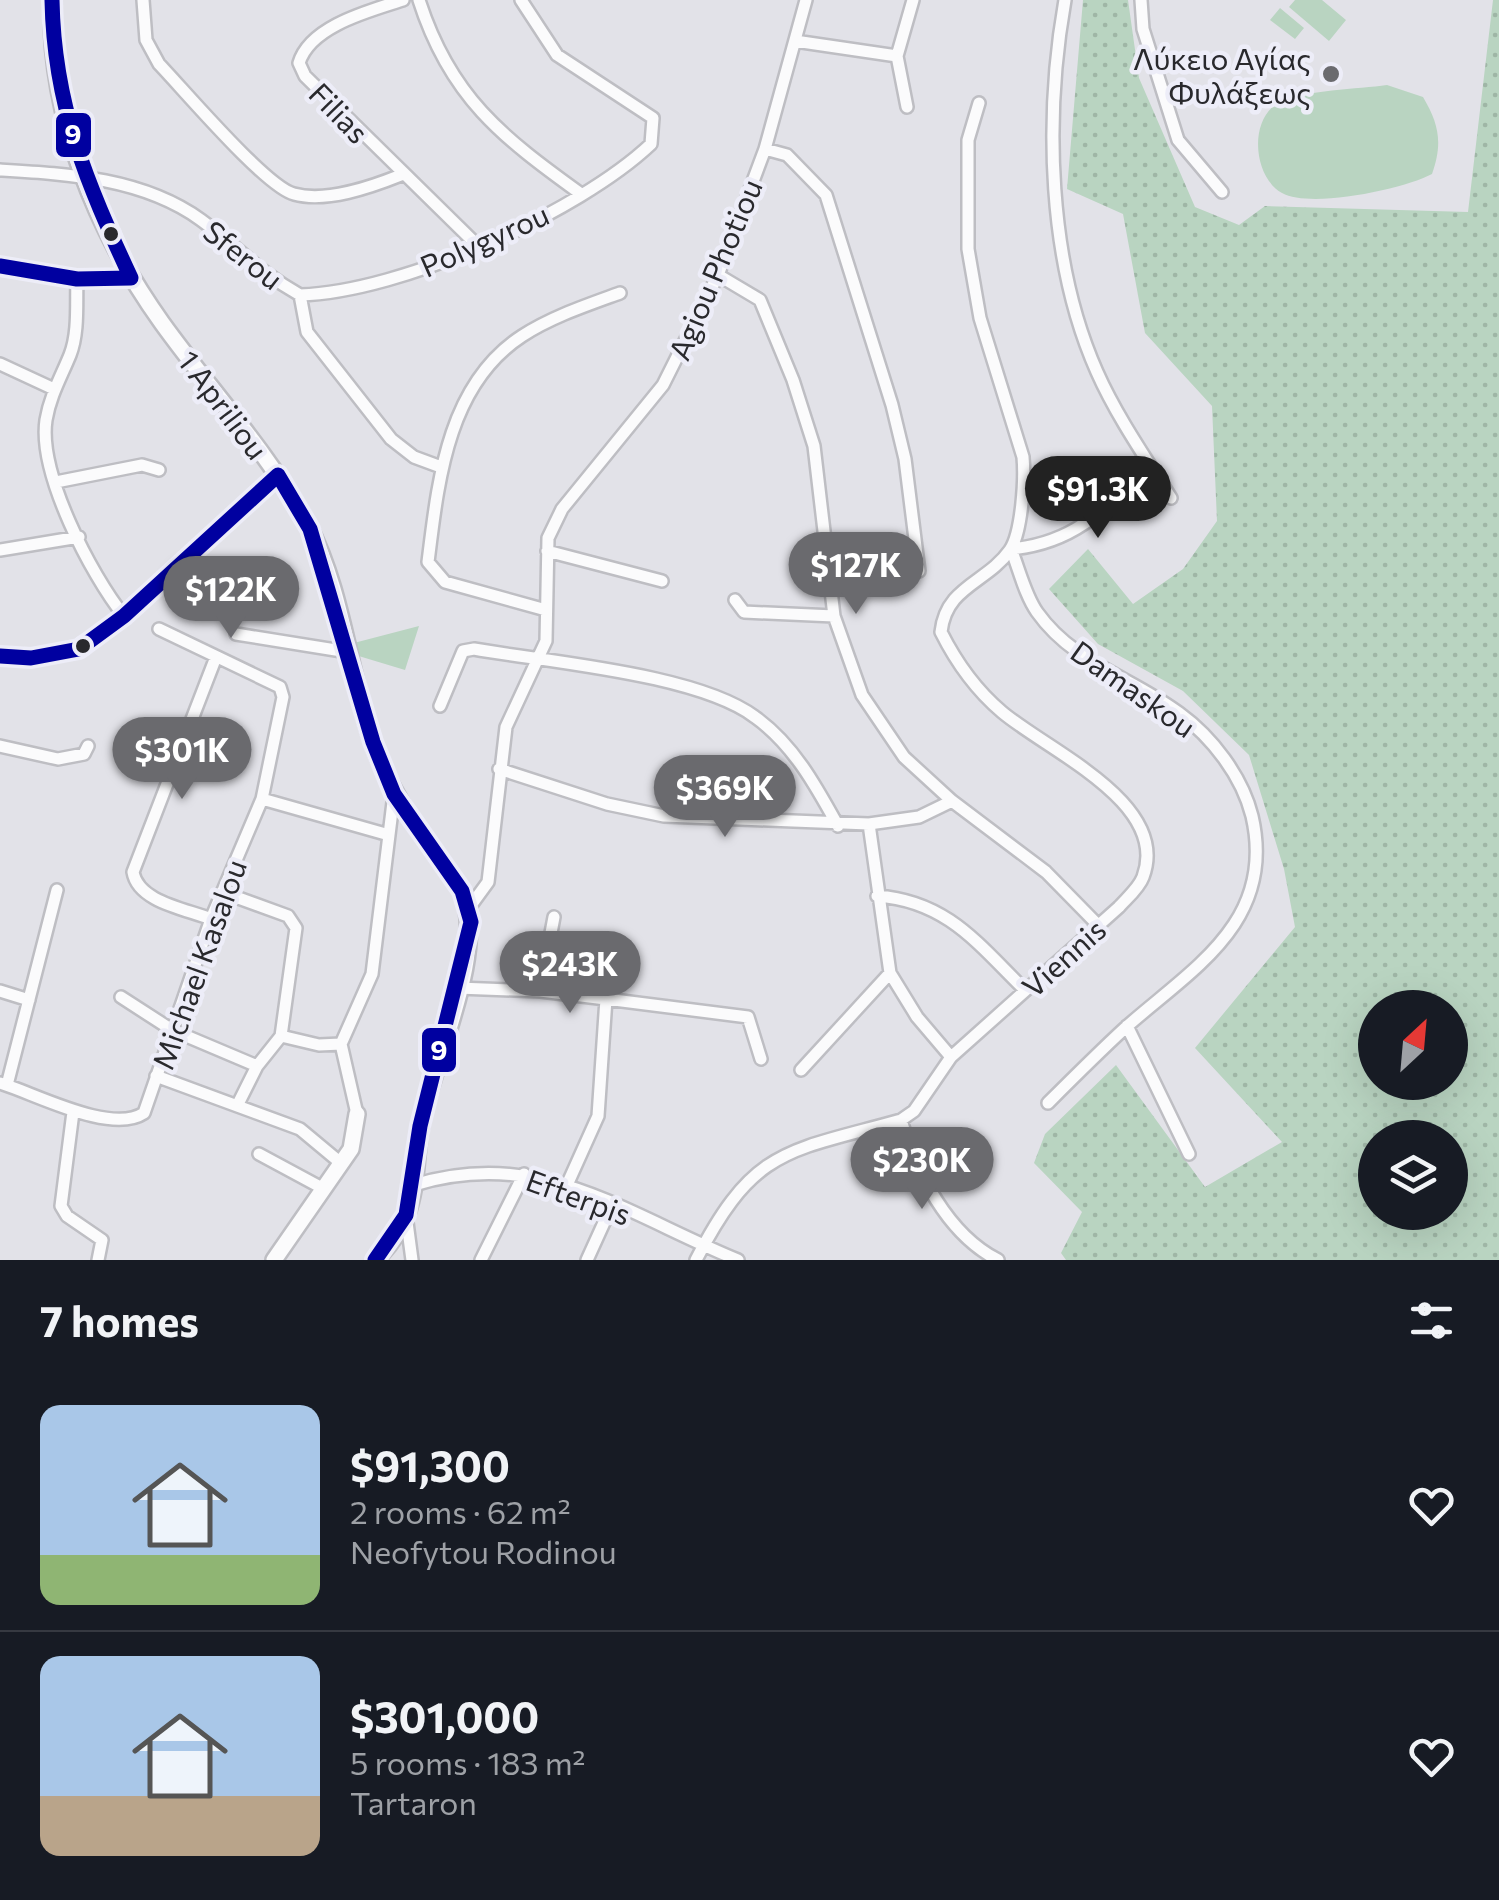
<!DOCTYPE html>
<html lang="en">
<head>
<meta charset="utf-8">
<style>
	:root { --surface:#171b24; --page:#20242c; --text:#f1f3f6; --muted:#9ea1a6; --line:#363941; --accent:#6a6a6e }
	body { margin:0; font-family:Commissioner,sans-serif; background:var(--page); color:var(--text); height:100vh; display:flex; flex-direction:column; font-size:38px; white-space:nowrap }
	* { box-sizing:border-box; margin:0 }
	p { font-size:32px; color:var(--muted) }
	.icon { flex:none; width:55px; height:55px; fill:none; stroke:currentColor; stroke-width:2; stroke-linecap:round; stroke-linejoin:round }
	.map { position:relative; height:1260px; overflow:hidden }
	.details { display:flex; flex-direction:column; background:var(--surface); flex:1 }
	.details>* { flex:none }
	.needle { width:65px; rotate:26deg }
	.buttons { position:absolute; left:1358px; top:990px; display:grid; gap:20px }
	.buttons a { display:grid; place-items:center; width:110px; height:110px; border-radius:50%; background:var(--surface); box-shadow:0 10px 40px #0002; font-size:50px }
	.price { position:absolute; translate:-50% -85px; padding:0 22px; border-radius:35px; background:var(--accent); color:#fff; font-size:32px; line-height:65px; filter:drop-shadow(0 2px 5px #0008) }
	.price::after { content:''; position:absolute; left:50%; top:60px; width:30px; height:22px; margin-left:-15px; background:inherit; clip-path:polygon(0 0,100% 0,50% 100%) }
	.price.current { background:#222; color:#fff }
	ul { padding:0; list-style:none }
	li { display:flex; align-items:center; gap:30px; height:250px; padding:0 40px }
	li+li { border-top:2px solid var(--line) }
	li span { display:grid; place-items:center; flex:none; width:280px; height:200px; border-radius:20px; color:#555 }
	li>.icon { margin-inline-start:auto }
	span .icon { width:120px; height:120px; fill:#fffc; stroke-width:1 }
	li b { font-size:42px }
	h2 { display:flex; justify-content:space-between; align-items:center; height:120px; padding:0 40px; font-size:42px }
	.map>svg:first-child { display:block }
</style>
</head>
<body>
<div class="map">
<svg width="1499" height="1260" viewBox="0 0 1499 1260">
	<defs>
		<pattern id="grass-dots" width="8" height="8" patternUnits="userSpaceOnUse" patternTransform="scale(2.5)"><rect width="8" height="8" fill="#b9d4c1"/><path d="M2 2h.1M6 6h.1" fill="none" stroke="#9fb6a6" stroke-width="1.8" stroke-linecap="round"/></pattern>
	</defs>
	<rect width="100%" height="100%" fill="#e2e2e8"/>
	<path fill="url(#grass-dots)" fill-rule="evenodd" d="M1083,0h45l11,78 56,129 44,18 26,-19 203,6 25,-212h6v1260h-433l-5,-7 21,-41 -48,-49 11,-29 71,-69 89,122 77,-45 -87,-94 100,-121 -11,-58 -35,-114 -66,-64 -85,-47 -49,-55 39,-40 45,55 50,-35 34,-48 -5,-115 -67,-73 -22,-119 -56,-25zM1375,1008h75v74h-75zM1375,1138h75v74h-75z"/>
	<path fill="#b9d4c1" d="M1295,0h27l24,20 -17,21 -40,-34z
		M1280,8l24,20 -9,11 -25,-19z
		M1387,85l36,12c16,27 20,46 9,77 -28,15 -121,35 -150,19 -29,-16 -34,-75 -2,-91 24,-12 79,-13 107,-17z
		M419,626l-14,44 -53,-16 -2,-10z"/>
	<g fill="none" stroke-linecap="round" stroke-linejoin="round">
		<defs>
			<path id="street" d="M143,0l3,40 13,24c25,26 107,123 135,130 32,9 77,-7 107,-19
				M403,0c-34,11 -93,26 -104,63l6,13 173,170
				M419,0c31,97 83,137 162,194
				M1065,0c-21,118 -17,262 32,372 19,43 48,85 74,126
				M1141,0l2,29 35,111 44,52
				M795,41l102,15 16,-56
				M897,56l10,51
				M765,149l22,6 39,40 66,210 13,54 14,112
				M0,170c68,4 143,8 201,50 37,27 56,51 99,75
				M0,266l77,13 54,-1
				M718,275l42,25 33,80 21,66 20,170 28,79 42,62 48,44 94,71 52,53
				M77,279c-1,24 2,53 -7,76 -9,22 -20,41 -24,65 -8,53 45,155 78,196
				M300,295c101,-3 278,-82 351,-151l2,-26 -96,-63 -36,-55
				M300,295l7,37 84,107 23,18 27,10
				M0,364l54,25
				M56,482l86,-17 17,5
				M1011,549c8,20 14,46 26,63 36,51 94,65 142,101 33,24 63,63 73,103 25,107 -62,154 -128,213 -26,24 -51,49 -76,74
				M1011,549c65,-6 95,-41 138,-85
				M0,550l79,-13
				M547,551l115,30
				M735,600l9,12 90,4
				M546,610l-101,-28 -17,-20c10,-80 19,-177 94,-226 29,-19 65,-31 98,-43
				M236,634l112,18
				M0,656l31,2 48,-9 45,-33 154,-141
				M440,706l23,-55 11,-2c73,13 224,25 281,68 38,27 61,69 83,109
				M0,746l58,13 26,-5 4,-8
				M499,769l108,35 57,12 205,8 50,-7 33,-16
				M262,799l127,36
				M869,824l21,149 27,44 34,40
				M222,892l66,24 8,12 -15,108 -24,30 -19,38
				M877,896c70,5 101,48 148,94
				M469,908l19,-26 18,-155 40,-86 2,-103 14,-29 101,-124 55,-110 47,-126 41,-149
				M211,919c-25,-10 -73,-17 -78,-47l83,-215
				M458,988l82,3 14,-74
				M0,991l29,9
				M540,991l66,8
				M121,997l51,33 85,36
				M1127,1026l62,128
				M281,1036l38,9 22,-1
				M801,1070l89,-97
				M156,1076l144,53 42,35
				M0,1083c34,10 111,52 144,30l67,-194 51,-120 21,-102 -3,-10 -121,-58
				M7,1085l50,-195
				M73,1112l-12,94 6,10 35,24 -4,20
				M357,1114l-16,-70 31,-70 22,-180
				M901,1120c16,53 46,114 97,140
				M259,1154l65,35
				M414,1185c127,-39 211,29 324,75
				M567,1185l31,-69 8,-117 142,18 13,42
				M406,1215l6,45
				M481,1260l43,-86
				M587,1260l25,-55
				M696,1260c58,-113 91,-108 205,-140l13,-9 37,-54 168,-150c8,-9 20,-19 24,-30 28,-74 -95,-126 -141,-165 -26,-22 -46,-50 -61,-80 5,-46 46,-49 69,-82 12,-18 15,-71 13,-93l-43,-139 -12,-69v-109l11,-37"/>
			<path id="secondary" d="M52,0c-3,116 43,229 110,323 49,68 106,129 146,202 34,64 41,149 65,218 19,55 55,101 89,148 25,63 -28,167 -41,233 -6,30 -3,62 -15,92 -7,16 -18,32 -31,44
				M274,1260l77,-111 6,-35"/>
		</defs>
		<use href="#street" stroke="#bebec3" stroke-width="16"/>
		<use href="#secondary" stroke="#bebec3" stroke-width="20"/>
		<use href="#street" stroke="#fbfbfc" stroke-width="11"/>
		<use href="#secondary" stroke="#fbfbfc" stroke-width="15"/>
		<defs>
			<path id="bus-1" d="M0,266l77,13 54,-1c-44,-95 -77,-171 -79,-278
				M0,656l31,2 48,-9 45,-33 154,-141 32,54 63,213 21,52 68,97 9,31 -51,204 -14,89 -31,45"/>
		</defs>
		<use href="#bus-1" stroke="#ededf8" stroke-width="22"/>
		<use href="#bus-1" stroke="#0000a0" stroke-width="15"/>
	</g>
	<circle fill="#6a6a6e" stroke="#ededf8" stroke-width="4" cx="1331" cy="74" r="10"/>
	<g fill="#29292d" stroke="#ededf8" stroke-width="4">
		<circle cx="111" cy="234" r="9"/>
		<circle cx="83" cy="646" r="9"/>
	</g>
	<g text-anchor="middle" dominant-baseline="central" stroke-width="9" stroke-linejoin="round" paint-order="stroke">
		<g font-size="30" fill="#29292d" stroke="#ededf8" text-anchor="end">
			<text x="1311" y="57">Λύκειο Αγίας<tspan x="1311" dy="34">Φυλάξεως</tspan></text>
		</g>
		<g font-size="30" fill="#29292d" stroke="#ededf8">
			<text transform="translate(340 112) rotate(46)">Filias</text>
			<text transform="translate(484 239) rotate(-24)">Polygyrou</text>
			<text transform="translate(244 254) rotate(38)">Sferou</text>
			<text transform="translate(714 269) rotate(-67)">Agiou Photiou</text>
			<text transform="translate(224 404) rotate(53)">1 Apriliou</text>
			<text transform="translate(1134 688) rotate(35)">Damaskou</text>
			<text transform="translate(1063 957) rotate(-42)">Viennis</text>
			<text transform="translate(198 964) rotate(-70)">Michael Kasalou</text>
			<text transform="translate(579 1196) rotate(20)">Efterpis</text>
		</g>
	</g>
	<g stroke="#ededf8" stroke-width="4">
		<rect x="54" y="111" width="39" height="48" rx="10" fill="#0000a0"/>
		<rect x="420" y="1026" width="38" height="48" rx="10" fill="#0000a0"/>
	</g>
	<g font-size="28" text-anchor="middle" font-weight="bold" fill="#fff">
		<text x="73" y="144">9</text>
		<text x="439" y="1060">9</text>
	</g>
</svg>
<div class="buttons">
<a><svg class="needle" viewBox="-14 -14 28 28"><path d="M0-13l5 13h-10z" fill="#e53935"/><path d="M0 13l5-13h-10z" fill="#9ea1a6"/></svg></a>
<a><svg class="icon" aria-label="layers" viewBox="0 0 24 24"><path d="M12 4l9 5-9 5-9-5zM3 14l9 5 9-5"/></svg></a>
</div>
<b class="price current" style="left:1098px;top:541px">$91.3K</b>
<b class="price" style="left:856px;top:617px">$127K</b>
<b class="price" style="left:231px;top:641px">$122K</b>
<b class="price" style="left:182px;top:802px">$301K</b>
<b class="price" style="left:725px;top:840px">$369K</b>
<b class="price" style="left:570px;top:1016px">$243K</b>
<b class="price" style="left:922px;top:1212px">$230K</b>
</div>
<section class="details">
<h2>7 homes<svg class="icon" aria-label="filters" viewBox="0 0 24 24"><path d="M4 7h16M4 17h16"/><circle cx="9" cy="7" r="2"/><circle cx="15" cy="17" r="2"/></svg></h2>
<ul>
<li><span style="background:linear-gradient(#a9c7e8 75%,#8fb573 0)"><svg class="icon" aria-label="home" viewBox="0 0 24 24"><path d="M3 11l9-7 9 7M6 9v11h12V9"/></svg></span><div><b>$91,300</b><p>2 rooms · 62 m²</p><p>Neofytou Rodinou</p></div><svg class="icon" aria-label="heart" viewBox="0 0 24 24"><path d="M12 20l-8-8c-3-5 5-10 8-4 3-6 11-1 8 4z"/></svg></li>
<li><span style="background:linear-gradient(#a9c7e8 70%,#b9a48a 0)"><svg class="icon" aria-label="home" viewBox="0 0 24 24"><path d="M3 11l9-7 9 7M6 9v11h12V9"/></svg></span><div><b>$301,000</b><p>5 rooms · 183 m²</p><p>Tartaron</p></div><svg class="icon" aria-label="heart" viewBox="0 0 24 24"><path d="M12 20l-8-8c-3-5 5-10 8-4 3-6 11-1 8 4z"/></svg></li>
</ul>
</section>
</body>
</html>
